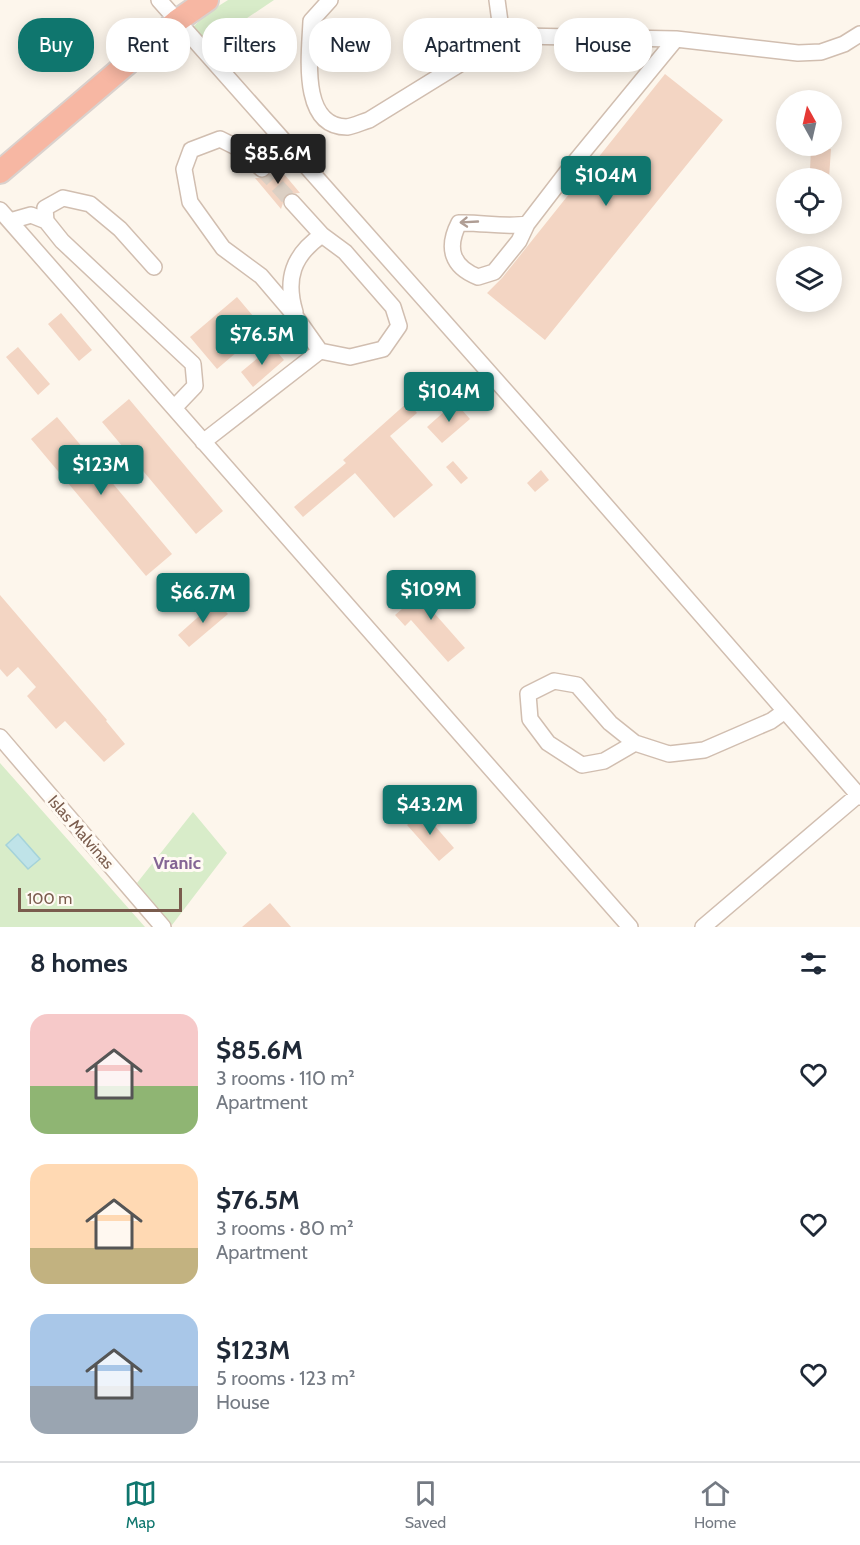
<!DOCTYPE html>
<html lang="en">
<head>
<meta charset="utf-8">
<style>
	:root { --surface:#fff; --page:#f2f2f3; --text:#1f2937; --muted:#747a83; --line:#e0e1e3; --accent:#0f766e }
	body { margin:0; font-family:Cabin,sans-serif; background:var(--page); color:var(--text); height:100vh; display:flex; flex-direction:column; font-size:22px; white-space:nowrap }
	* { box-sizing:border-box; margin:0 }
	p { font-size:20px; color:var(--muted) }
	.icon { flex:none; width:33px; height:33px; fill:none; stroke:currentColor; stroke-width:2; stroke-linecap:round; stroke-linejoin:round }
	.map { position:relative; height:927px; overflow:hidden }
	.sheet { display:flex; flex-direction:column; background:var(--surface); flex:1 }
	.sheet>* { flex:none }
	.hud { position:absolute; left:18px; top:18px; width:825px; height:54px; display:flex; gap:12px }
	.needle { width:39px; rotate:352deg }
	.tools { position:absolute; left:776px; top:90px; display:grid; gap:12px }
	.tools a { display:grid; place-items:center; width:66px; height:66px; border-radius:50%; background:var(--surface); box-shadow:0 3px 15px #0003; font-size:30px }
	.scale { position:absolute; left:18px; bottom:15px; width:164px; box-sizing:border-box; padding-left:6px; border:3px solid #7a5c4d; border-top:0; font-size:16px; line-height:21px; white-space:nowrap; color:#7a5c4d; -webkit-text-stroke:4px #fffaf3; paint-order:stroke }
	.price { position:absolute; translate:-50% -51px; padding:0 14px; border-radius:6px; background:var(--accent); color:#fff; font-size:20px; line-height:39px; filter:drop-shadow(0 2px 3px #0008) }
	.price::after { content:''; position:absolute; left:50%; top:36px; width:18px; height:14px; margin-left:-9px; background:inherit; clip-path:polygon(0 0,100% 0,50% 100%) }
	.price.selected { background:#222; color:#fff }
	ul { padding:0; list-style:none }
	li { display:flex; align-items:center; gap:18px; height:150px; padding:0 30px }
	li span { display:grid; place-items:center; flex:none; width:168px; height:120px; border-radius:18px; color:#555 }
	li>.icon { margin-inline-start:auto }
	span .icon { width:72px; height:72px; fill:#fffc; stroke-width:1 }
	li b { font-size:26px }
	h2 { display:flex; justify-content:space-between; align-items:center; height:72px; padding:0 30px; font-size:26px }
	.pill { padding:0 21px; border-radius:24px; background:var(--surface); box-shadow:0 3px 15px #0003; font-size:21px; line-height:54px }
	.pill.selected { background:var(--accent); color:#fff }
	.menu { display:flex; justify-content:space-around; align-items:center; height:84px; border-top:2px solid var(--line); background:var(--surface); font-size:16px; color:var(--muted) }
	.menu a { display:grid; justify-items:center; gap:3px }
	.menu .selected { color:var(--accent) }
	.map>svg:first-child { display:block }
</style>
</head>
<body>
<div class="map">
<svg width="860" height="927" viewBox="0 0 860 927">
	<rect width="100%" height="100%" fill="#fdf6ec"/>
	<path fill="#d8ecc9" d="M228,0h46l-70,47 -10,-15v-6l15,-14z
		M0,763l145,164h-145z
		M193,812l34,41 -55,72 -35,-42z"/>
	<path fill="#bfe3e8" stroke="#a5d3da" stroke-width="1.5" d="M18,834l22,25 -12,10 -22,-24z"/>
	<path fill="#f3d5c3" d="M665,74l58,46 -178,220 -58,-47 15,-15z
		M811,148l20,1 -2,29h-14v-8h-5z
		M274,162l26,31 -14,1 -5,15 -26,-31h9l5,-2 3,-6 -1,-5z
		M237,297l27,32 -47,40 -27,-32z
		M61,313l31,37 -13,11 -31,-37z
		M272,346l12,14 -31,27 -12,-15z
		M18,347l32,37 -12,11 -32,-38z
		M129,399l94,112 -27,23 -94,-112z
		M408,402l9,11 -27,23 43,49 -39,33 -39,-45 -52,44 -9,-10 52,-44 -3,-3z
		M455,402l15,17 -28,24 -15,-16z
		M57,417l115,137 -26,22 -115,-137z
		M453,461l15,17 -7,6 -15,-17z
		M541,470l8,10 -14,12 -8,-9z
		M439,577l9,11 -20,18 37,42 -17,14 -37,-42 -6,6 -10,-11z
		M0,595l107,125 -1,1 19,23 -21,18 -39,-41 -9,8 -29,-33 9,-9 -18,-20 -11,10 -7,-8z
		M216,601l12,13 -39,33 -11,-12z
		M422,811l32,37 -15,13 -32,-36z
		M270,903l21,24h-49z"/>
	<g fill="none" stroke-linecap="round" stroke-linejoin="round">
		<path stroke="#dcd0c4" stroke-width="15" stroke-dasharray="15 8" stroke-linecap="butt" d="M262,169l30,33"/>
		<defs>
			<path id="minor" d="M159,0l374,422 327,375
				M330,0l-19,21c-1,30 -12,106 36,106 7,-1 15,-5 22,-7l128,-79 23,-5 156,3 122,14 23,-1 23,-8 16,-10
				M497,0l3,22 9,17
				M262,169l-22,-20 -20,-10 -29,11 -7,19 6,33 33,46 38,28 35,41 24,34 30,6 33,-8 16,-23 -6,-19 -48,-55 -23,-17 -30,-33
				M0,210l630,717
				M10,221l21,-6 15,6
				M527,224c-23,4 -45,-2 -68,-1 -13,25 -7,44 19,54l16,-5 25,-31 8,-17 43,-56 106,-129
				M154,267l-34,-38 -30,-25 -27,-6 -18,10 1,13 16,20 131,123 2,22 -21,22
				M295,312c-10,-33 -2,-57 27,-77
				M203,442l117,-91
				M0,737l163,190
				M635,743l-31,18 -22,4 -34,-22 -18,-24 -2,-25 26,-13 23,4 33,38 25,20 34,11 35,-4 67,-29 14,-10
				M703,927l155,-132"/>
			<path id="highway" d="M0,172l177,-151 30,-21"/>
		</defs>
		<use href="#minor" stroke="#d1beb0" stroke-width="18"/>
		<use href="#highway" stroke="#dad1cd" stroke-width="26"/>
		<use href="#minor" stroke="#fff" stroke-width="15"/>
		<use href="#highway" stroke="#f7b7a3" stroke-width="22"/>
	</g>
	<defs><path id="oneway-shaft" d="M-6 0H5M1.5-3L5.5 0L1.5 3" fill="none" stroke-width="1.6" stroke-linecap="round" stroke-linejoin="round" transform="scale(1.5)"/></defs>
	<use stroke="#af9d94" href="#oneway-shaft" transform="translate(469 222) rotate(177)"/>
	<g text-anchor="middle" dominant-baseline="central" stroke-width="6" stroke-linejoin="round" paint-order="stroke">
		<g font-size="16" fill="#7a5c4d" stroke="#fffaf3">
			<text transform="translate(81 832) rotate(49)">Islas Malvinas</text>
		</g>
		<g font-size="18" font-weight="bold" fill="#846695" stroke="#fffaf3">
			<text x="177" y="863">Vranic</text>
		</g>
	</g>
</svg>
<div class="tools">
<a><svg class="needle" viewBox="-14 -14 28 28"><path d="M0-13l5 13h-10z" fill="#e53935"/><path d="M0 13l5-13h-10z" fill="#747a83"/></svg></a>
<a><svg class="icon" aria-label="locate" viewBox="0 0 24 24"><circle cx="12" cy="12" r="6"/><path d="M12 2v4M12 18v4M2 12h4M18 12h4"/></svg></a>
<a><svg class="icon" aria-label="layers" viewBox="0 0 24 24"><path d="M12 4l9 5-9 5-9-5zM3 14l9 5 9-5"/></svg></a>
</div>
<div class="scale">100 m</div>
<b class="price selected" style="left:278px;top:185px">$85.6M</b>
<b class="price" style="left:606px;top:207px">$104M</b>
<b class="price" style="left:262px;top:366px">$76.5M</b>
<b class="price" style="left:449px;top:423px">$104M</b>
<b class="price" style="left:101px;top:496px">$123M</b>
<b class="price" style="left:431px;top:621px">$109M</b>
<b class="price" style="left:203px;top:624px">$66.7M</b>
<b class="price" style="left:430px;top:836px">$43.2M</b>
<div class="hud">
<a class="pill selected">Buy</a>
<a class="pill">Rent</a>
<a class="pill">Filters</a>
<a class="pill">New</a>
<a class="pill">Apartment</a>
<a class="pill">House</a>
</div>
</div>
<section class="sheet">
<h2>8 homes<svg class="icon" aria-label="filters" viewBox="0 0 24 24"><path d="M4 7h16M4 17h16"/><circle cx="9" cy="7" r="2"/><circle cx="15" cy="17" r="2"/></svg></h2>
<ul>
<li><span style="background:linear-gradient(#f6c9c9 60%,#8fb573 0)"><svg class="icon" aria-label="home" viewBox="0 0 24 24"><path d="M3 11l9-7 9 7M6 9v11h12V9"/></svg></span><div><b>$85.6M</b><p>3 rooms · 110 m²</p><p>Apartment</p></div><svg class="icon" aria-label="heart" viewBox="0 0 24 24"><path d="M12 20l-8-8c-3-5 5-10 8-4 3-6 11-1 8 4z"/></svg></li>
<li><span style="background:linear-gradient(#ffd9b3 70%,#c2b280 0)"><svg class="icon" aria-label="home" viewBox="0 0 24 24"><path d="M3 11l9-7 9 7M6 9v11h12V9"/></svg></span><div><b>$76.5M</b><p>3 rooms · 80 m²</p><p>Apartment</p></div><svg class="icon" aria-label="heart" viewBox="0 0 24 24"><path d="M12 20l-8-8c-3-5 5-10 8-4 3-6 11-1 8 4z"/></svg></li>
<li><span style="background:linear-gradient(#a9c7e8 60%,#9aa5b1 0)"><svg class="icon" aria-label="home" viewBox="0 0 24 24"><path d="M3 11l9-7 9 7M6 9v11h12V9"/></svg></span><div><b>$123M</b><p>5 rooms · 123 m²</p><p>House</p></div><svg class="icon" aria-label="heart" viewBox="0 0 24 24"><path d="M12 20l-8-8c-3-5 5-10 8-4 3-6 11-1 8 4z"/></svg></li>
</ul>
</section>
<nav class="menu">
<a class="selected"><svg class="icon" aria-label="map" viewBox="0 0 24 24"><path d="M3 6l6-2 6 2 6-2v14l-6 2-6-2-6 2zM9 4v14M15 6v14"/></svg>Map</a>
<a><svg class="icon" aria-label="saved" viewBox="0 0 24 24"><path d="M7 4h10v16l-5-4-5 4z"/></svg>Saved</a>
<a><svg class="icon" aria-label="home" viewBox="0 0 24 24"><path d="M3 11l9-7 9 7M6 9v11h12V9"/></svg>Home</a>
</nav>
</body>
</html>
